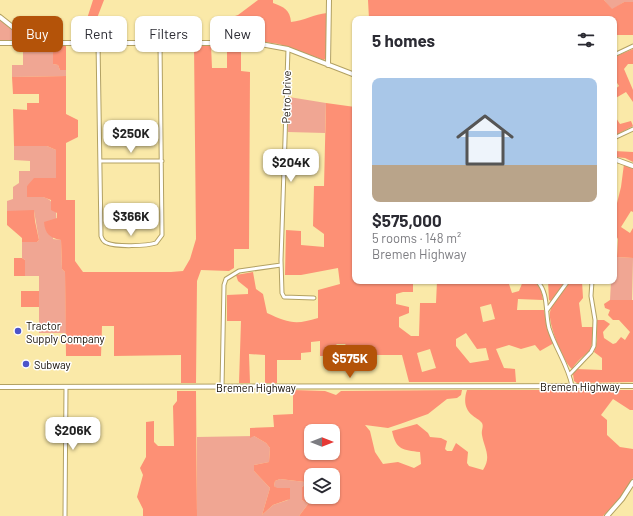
<!DOCTYPE html>
<html lang="en">
<head>
<meta charset="utf-8">
<style>
	:root { --surface:#fff; --page:#f2f2f3; --text:#2b2b33; --muted:#7c7c81; --line:#e1e1e2; --accent:#b45309 }
	body { margin:0; font-family:Barlow,sans-serif; background:var(--page); color:var(--text); height:100vh; display:flex; flex-direction:column; font-size:15px; white-space:nowrap }
	* { box-sizing:border-box; margin:0 }
	p { font-size:13px; color:var(--muted) }
	.icon { flex:none; width:22px; height:22px; fill:none; stroke:currentColor; stroke-width:2; stroke-linecap:round; stroke-linejoin:round }
	.map { position:relative; flex:1; overflow:hidden }
	.details { position:absolute; left:352px; top:16px; width:265px; height:268px; display:flex; flex-direction:column; background:var(--surface); border-radius:8px; box-shadow:0 1px 3px #0004 }
	.details>* { flex:none }
	.hud { position:absolute; left:12px; top:16px; width:280px; height:36px; display:flex; gap:8px }
	.needle { width:26px; rotate:90deg }
	.fabs { position:absolute; left:304px; top:424px; display:grid; gap:8px }
	.fabs a { display:grid; place-items:center; width:36px; height:36px; border-radius:8px; background:var(--surface); box-shadow:0 1px 3px #0004; font-size:20px }
	.price { position:absolute; translate:-50% -34px; padding:0 9px; border-radius:8px; background:#fff; color:#222; font-size:13px; line-height:26px; filter:drop-shadow(0 1px 2px #0008) }
	.price::after { content:''; position:absolute; left:50%; top:24px; width:12px; height:9px; margin-left:-6px; background:inherit; clip-path:polygon(0 0,100% 0,50% 100%) }
	.price.on { background:var(--accent); color:#fff }
	ul { padding:0; list-style:none }
	li { display:grid; align-content:center; gap:8px; height:212px; padding:0 20px }
	li+li { border-top:1px solid var(--line) }
	li span { display:grid; place-items:center; height:124px; border-radius:8px; color:#555 }
	li>.icon { margin-inline-start:auto }
	span .icon { width:72px; height:72px; fill:#fffc; stroke-width:1 }
	li b { font-size:17px }
	h2 { display:flex; justify-content:space-between; align-items:center; height:48px; padding:0 20px; font-size:17px }
	.tag { padding:0 14px; border-radius:8px; background:var(--surface); box-shadow:0 1px 3px #0004; font-size:14px; line-height:36px }
	.tag.on { background:var(--accent); color:#fff }
	.map>svg:first-child { display:block }
</style>
</head>
<body>
<div class="map">
<svg width="633" height="516" viewBox="0 0 633 516">
	<rect width="100%" height="100%" fill="#fae9a8"/>
	<path fill="#f0a693" d="M604,0h29v2h-9l-12,8z
		M0,19l16,14 13,6 -1,2h-28z
		M53,45v19l5,1 2,5h6v6l-54,1v-12h11v-19z
		M289,97l37,6 -1,30 -37,-1z
		M14,146h33l9,4v28l-29,8v11c5,0 11,-1 16,0 19,5 13,28 10,42l8,1 1,29 3,3 1,61h-27v-57h-14v-16l-3,-2v-16h15l2,-2 -5,-29h-27v-10l6,-2v-12l6,-4v-12h11v-10l-16,-1z
		M617,257l16,1 -1,42h-22l1,-19h3v-19z
		M254,436l12,7 4,5 -1,14 -15,3v6l16,17 -8,27 11,-10 15,-5 2,-12h-14l-2,-2 1,-5 5,-2 25,3v3l-3,2v13l6,4 -9,12h-102v-79z"/>
	<path fill="#fd9075" fill-rule="evenodd" d="M93,0h11l-12,31h-8l1,-6z
		M258,0h15v3c11,4 17,7 18,19 13,-1 23,-8 36,-9l-1,45 -2,2 -45,-16 -46,-6 1,-20 -2,-1 6,-2z
		M368,0h236l8,9 12,-7h9v33h-19v-16h-245z
		M53,45h13v25h-6l-2,-5 -5,-1z
		M194,45h17l1,23h15v-23h14v26l9,1 -1,177h-15v19l-5,3 -28,-1 -4,11 -1,102h-15v-28l-67,1v-30h-12l-1,30h-35l-1,-84 -3,-3 -1,-29c-11,-2 -16,-6 -17,-18l13,-4v-5l-6,-3v-10l-8,-3h-16v-11l7,-8h22v-28l-9,-4h-33l-1,-37 14,1v-7h12v-9h-26l-1,-17 54,-1v38l12,6v17l-12,6v57h9v61l8,11h88l12,-1 7,-12 6,-20z
		M633,49v15h-5l-4,5 9,21v12l-7,-10 -12,7v-9l5,-4 -5,-8v-21z
		M326,103l29,4v174h39l1,2 18,1v8h-10l-7,2v10l13,3v6l-10,4v10l12,9h8l1,-33h16l1,-22h71l4,12 7,-2 4,-10h11l7,8 2,11 -25,-1 -1,11h27l4,20 6,13 -14,8 -5,-6 -14,4 -12,-4 -13,4 8,19 11,1 1,13h-107l-7,-27h-25l-3,9h-24l-1,-15 -4,-5h-8l-13,12h-4v-15l-9,1v10l-10,1v7h-24v23h-12v-28l-16,-1 1,29h-11l2,-62h-14v-26l21,-1v-5l-10,-8 -2,-6 17,-3 3,17 7,5 4,19c21,10 29,12 51,5v-28l22,-6 -2,-16 -37,7h-16l1,-45 15,1v14l23,2v-13l-11,-8 1,-40h10zM491,304l4,15 -12,3 -3,-15zM466,333l11,16 9,-1 3,12 -19,3 -14,-17v-7zM430,349l6,19 -14,4 -5,-19z
		M614,115l6,9 11,-3 2,5 -19,10z
		M614,151l19,1v10l-8,-4 -11,-1z
		M624,164l9,5v43l-2,-1 -10,16 9,6 3,-5v30l-16,-1 1,-18 -3,-5v-23l6,-24z
		M34,210l1,11 4,19 -2,2h-15v-4l-15,-13v-14z
		M14,258h8l3,2v16h-11z
		M548,281h18l-15,20 -2,-1z
		M571,281h11l1,17 -4,5 3,24h11c0,33 -6,20 -21,42 -9,-7 -24,-45 -22,-57 2,-11 14,-23 21,-31z
		M21,291h18v16h-18z
		M610,300h23v82l-56,1 -3,-2 -1,-7 3,-5 26,1v-12l-8,-6 3,-12 -1,-20h8l6,4 -7,8 1,6 9,6 3,-1 5,-6 4,3 5,-8 -11,-12h-6l-5,-5 2,-5 -5,-2 -1,-4z
		M293,390l32,1 11,4 5,-4 121,-1 -1,5 -4,3 -10,1 -19,15 -28,10 -12,4 -23,-3 5,6 5,21 8,12 15,-2 16,6 7,-4 -1,-12c-17,-2 -24,-2 -28,-21l25,-7 11,9 2,4 11,1 6,3 -2,8 2,2h5l4,-8 12,9 -1,11 2,3 14,4c9,-14 1,-22 -1,-35 -1,-5 2,-8 0,-12 -3,-4 -7,-5 -10,-8 -8,-7 -8,-16 -5,-25h166v20h-3l-17,-11 -12,16 6,5v15l13,12 13,2v29l-11,18 -19,20h-304l9,-12 -6,-4v-13l3,-2v-3l-25,-3 -5,2 -1,5 3,2h13v11l-17,6 -11,10 8,-27 -16,-17v-6l15,-3 1,-14 -4,-5 -12,-7 -4,2v-10l24,-1 -1,-12 20,-1zM311,431h22v22h-22zM311,475h22v22h-22z
		M177,391h19l1,125h-54v-7l-6,-12 6,-22 -3,-7 6,-11v-35l8,-1v21l4,4h16l-1,-40 4,-5z"/>
	<g fill="none" stroke-linecap="round" stroke-linejoin="round">
		<defs>
			<path id="street" d="M98,42l3,194c1,3 3,6 6,7 9,4 40,3 49,0l6,-8 -2,-192
				M288,49l-7,211 1,33 2,4 30,1
				M614,55l19,-9
				M614,138l19,-9
				M100,161h62
				M537,281c12,12 8,32 12,47 6,20 19,37 23,58
				M547,310l21,-29
				M570,374l21,-22 3,-6 1,-26 -4,-24 1,-15
				M222,387l2,-102 2,-6 13,-8 42,-6
				M65,516l1,-129"/>
			<path id="secondary" d="M0,17l19,15 23,9
				M0,43h255l33,6 67,26
				M328,65l1,-65
				M614,159l19,7
				M0,387l633,-1
				M607,516l15,-17 11,-17"/>
		</defs>
		<use href="#street" stroke="#b2a163" stroke-width="5"/>
		<use href="#secondary" stroke="#b2a163" stroke-width="6"/>
		<use href="#street" stroke="#fff" stroke-width="3"/>
		<use href="#secondary" stroke="#fff" stroke-width="4"/>
	</g>
	<g fill="#4c54ca" stroke="#fff" stroke-width="1.5">
		<circle cx="18" cy="331" r="4"/>
		<circle cx="26" cy="364" r="4"/>
	</g>
	<g text-anchor="middle" dominant-baseline="central" stroke-width="3" stroke-linejoin="round" paint-order="stroke">
		<g font-size="11" fill="#120b00" stroke="#fff">
			<text transform="translate(286 97) rotate(-89)">Petro Drive</text>
			<text x="580" y="386">Bremen Highway</text>
			<text x="256" y="387">Bremen Highway</text>
		</g>
		<g font-size="11" fill="#120b00" stroke="#fff" text-anchor="start">
			<text x="26" y="325">Tractor<tspan x="26" dy="13">Supply Company</tspan></text>
			<text x="34" y="364">Subway</text>
		</g>
	</g>
</svg>
<div class="fabs">
<a><svg class="needle" viewBox="-14 -14 28 28"><path d="M0-13l5 13h-10z" fill="#e53935"/><path d="M0 13l5-13h-10z" fill="#7c7c81"/></svg></a>
<a><svg class="icon" aria-label="layers" viewBox="0 0 24 24"><path d="M12 4l9 5-9 5-9-5zM3 14l9 5 9-5"/></svg></a>
</div>
<b class="price" style="left:131px;top:154px">$250K</b>
<b class="price" style="left:291px;top:183px">$204K</b>
<b class="price" style="left:131px;top:237px">$366K</b>
<b class="price on" style="left:350px;top:379px">$575K</b>
<b class="price" style="left:73px;top:451px">$206K</b>
<div class="hud">
<a class="tag on">Buy</a>
<a class="tag">Rent</a>
<a class="tag">Filters</a>
<a class="tag">New</a>
</div>
<section class="details">
<h2>5 homes<svg class="icon" aria-label="filters" viewBox="0 0 24 24"><path d="M4 7h16M4 17h16"/><circle cx="9" cy="7" r="2"/><circle cx="15" cy="17" r="2"/></svg></h2>
<ul>
<li><span style="background:linear-gradient(#a9c7e8 70%,#b9a48a 0)"><svg class="icon" aria-label="home" viewBox="0 0 24 24"><path d="M3 11l9-7 9 7M6 9v11h12V9"/></svg></span><div><b>$575,000</b><p>5 rooms · 148 m²</p><p>Bremen Highway</p></div></li>
</ul>
</section>
</div>
</body>
</html>
